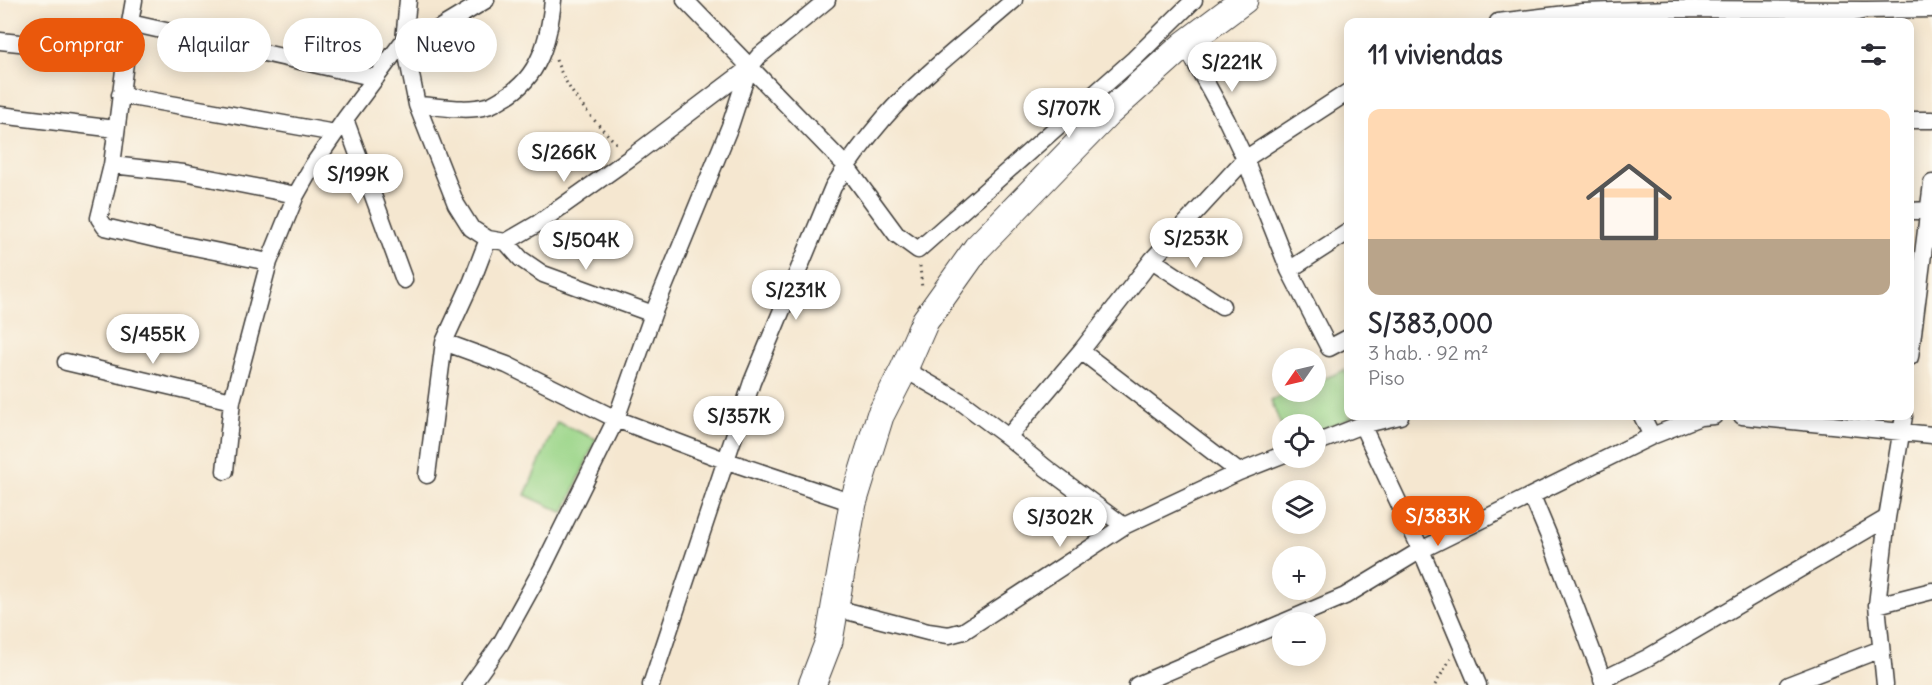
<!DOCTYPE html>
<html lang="es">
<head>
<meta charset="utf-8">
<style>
	:root { --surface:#fff; --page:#f7f7f7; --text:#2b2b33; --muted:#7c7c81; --line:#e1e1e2; --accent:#ea580c }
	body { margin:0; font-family:Delius,sans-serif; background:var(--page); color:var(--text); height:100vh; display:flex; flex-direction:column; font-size:22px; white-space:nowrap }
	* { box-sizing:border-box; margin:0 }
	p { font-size:20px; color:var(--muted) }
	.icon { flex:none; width:33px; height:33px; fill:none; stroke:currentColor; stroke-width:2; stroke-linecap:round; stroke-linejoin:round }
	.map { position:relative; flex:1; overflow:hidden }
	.drawer { position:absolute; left:1344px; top:18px; width:570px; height:402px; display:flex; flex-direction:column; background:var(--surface); border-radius:12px; box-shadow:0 3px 15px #0003 }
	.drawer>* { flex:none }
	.guide { position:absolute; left:18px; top:18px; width:570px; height:54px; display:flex; gap:12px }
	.needle { width:39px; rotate:236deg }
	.controls { position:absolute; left:1272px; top:348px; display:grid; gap:12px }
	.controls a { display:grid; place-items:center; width:54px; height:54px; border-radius:50%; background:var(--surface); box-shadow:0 3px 15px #0003; font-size:30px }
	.price { position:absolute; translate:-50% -51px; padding:0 14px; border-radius:21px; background:#fff; color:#222; font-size:20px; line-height:39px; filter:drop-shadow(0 2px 3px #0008) }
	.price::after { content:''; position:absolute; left:50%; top:36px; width:18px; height:14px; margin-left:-9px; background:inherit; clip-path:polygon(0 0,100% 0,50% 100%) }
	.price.on { background:var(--accent); color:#fff }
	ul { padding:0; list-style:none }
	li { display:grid; align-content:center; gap:12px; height:318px; padding:0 24px }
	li+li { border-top:2px solid var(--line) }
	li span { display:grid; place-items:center; height:186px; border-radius:12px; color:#555 }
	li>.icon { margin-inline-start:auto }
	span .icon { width:108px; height:108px; fill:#fffc; stroke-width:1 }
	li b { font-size:26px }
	h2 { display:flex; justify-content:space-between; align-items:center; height:72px; padding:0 24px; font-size:26px }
	.chip { padding:0 21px; border-radius:27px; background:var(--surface); box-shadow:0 3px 15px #0003; font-size:21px; line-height:54px }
	.chip.on { background:var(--accent); color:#fff }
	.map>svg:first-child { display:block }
</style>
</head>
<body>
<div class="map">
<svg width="1932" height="685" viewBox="0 0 1932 685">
	<rect width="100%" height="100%" fill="#fbf7ec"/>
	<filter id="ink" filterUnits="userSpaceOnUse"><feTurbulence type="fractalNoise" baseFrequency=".0167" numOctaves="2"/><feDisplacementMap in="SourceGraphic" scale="12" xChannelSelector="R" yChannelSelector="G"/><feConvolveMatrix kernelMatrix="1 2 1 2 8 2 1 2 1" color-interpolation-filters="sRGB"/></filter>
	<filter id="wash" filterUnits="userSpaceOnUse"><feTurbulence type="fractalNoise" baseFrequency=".008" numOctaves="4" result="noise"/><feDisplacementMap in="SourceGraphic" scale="24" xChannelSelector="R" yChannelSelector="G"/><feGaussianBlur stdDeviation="1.35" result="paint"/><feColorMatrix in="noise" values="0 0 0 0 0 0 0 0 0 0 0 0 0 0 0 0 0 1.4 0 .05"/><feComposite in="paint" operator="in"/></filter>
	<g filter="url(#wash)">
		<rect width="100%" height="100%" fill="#f5e7d0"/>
		<path fill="#9cd68a" stroke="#5c7953" stroke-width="1.5" d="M1345,370l3,10v36h8l-40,16v-8h-34v4l-11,-28 20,-8h25v-10z
			M557,422l39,17 -32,74 -39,-18z"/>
	</g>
	<g filter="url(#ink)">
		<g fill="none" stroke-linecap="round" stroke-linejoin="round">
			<defs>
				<path id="minor" d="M408,0l-4,40 13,65 39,99 15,24 17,11 18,3 31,-18 93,-66 119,-90 10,-12 68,-56
					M685,0l161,166 50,68 22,16 216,-191 60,-59
					M1498,22l85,-10 87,-3 196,1
					M1815,22l51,-12 66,-1
					M130,23l4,-23
					M0,41l125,13
					M1185,44l41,75 19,40 44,111 40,78 19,-10
					M411,70l11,-23 16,-18 48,-29
					M120,95l215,38
					M417,105c22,1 48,7 70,1 5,-1 11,-5 16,-8 37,-20 46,-59 50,-98
					M0,115l116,14
					M345,119l59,161
					M1910,120h22
					M112,165l72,8 112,22
					M1910,211l19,-1
					M506,242l15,17 22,15 110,40
					M1152,260l70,46
					M269,262l-109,-22 -55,-13 -6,-9 13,-53 18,-142 246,55
					M1289,270l59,-38
					M444,342l63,23 109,54 111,42 126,42
					M1081,351l158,121
					M1910,357l22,-174
					M66,362l166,39
					M904,369l56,32 48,36 38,31 78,58
					M1642,416l10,20
					M1742,416l190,19
					M1362,425l59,125 57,135
					M1008,437l73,-86 71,-91 93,-101 103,-67
					M1316,443l46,-18 38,-9
					M225,471l7,-70 37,-139 27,-67 17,-30 32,-46 59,-79
					M427,475l17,-133 28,-61 16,-42
					M1532,496l18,43 55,146
					M1877,605l55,-14
					M835,608l93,24 21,3 15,-4 160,-105 115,-54 43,-17
					M1284,622l61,-26 76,-46 231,-114 48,-19 14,-1
					M1602,680l45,-22 240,-140
					M471,685l30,-42 42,-76 73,-148 37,-105 77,-188 19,-58
					M651,685l101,-303 81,-195c15,-24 33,-48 52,-70 37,-42 87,-80 129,-117
					M1137,685l145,-62
					M1788,685l93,-36
					M1885,685l-8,-80 10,-87 17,-102"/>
				<path id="primary" d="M812,685l17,-44 24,-138 27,-87 24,-47 21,-48 52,-73 130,-134 78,-70 59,-44"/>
			</defs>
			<use href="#minor" stroke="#3d3a37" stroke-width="19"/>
			<use href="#primary" stroke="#3d3a37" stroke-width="29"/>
			<path stroke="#3d3a37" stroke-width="3" stroke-dasharray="1.5 4.5" stroke-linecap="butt" d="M556,60c13,35 37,60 63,86
				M920,266l2,23
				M1435,685l16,-27"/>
			<use href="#minor" stroke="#fff" stroke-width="16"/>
			<use href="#primary" stroke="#fff" stroke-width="27"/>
		</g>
	</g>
</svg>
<div class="controls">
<a><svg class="needle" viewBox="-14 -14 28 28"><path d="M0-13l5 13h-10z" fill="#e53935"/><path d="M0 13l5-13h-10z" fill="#7c7c81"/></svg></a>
<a><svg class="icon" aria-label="locate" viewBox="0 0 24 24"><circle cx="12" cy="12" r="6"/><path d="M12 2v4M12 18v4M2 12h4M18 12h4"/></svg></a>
<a><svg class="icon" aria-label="layers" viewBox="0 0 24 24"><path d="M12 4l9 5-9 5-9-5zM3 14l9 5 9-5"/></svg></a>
<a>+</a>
<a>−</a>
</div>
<b class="price" style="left:1232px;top:93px">S/221K</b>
<b class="price" style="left:1069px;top:139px">S/707K</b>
<b class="price" style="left:564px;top:183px">S/266K</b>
<b class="price" style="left:358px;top:205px">S/199K</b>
<b class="price" style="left:1196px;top:269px">S/253K</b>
<b class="price" style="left:586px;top:271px">S/504K</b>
<b class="price" style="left:796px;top:321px">S/231K</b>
<b class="price" style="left:153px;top:365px">S/455K</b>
<b class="price" style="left:739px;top:447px">S/357K</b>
<b class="price on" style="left:1438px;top:547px">S/383K</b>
<b class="price" style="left:1060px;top:548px">S/302K</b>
<div class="guide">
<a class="chip on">Comprar</a>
<a class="chip">Alquilar</a>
<a class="chip">Filtros</a>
<a class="chip">Nuevo</a>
</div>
<section class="drawer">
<h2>11 viviendas<svg class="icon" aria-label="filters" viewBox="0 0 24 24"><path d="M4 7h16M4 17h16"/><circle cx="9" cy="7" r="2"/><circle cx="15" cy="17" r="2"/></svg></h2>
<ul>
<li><span style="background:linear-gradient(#ffd9b3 70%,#b9a48a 0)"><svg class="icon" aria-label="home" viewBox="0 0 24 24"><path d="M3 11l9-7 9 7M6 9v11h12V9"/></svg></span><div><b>S/383,000</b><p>3 hab. · 92 m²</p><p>Piso</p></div></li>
</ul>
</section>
</div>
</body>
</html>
